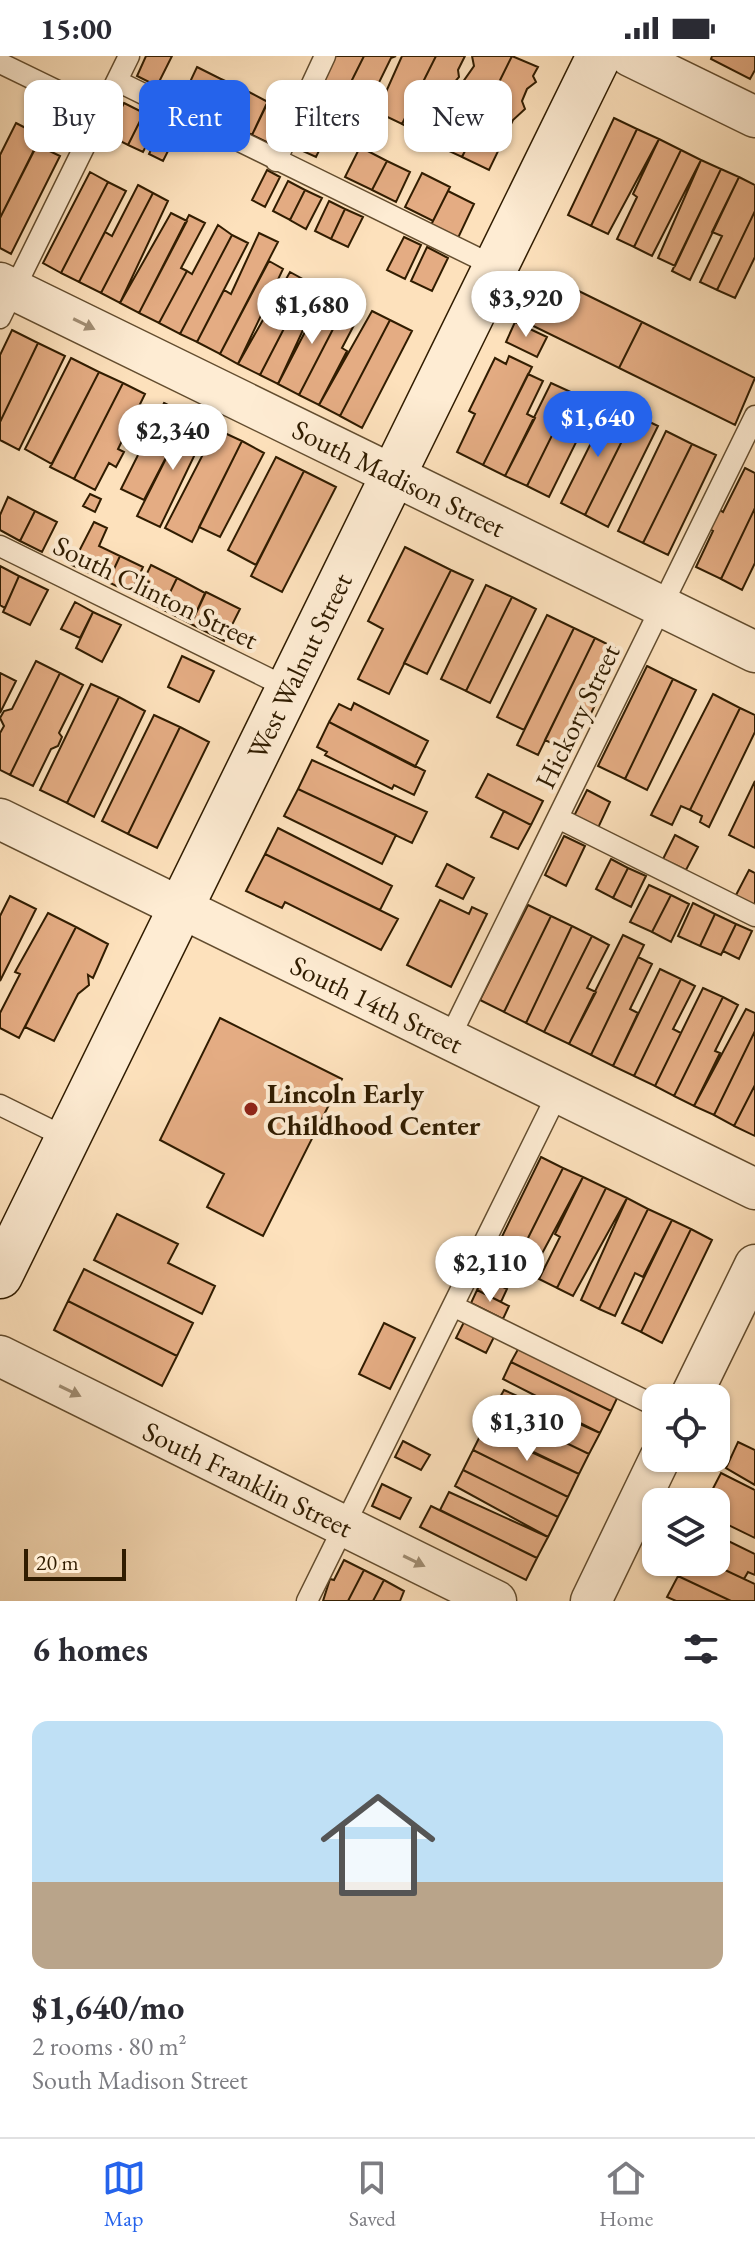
<!DOCTYPE html>
<html lang="en">
<head>
<meta charset="utf-8">
<style>
	:root { --surface:#fff; --page:#f2f2f3; --text:#2b2b33; --muted:#7c7c81; --line:#e1e1e2; --accent:#2563eb }
	body { margin:0; font-family:"EB Garamond",serif; background:var(--page); color:var(--text); height:100vh; display:flex; flex-direction:column; font-size:30px; white-space:nowrap }
	* { box-sizing:border-box; margin:0 }
	p { font-size:26px; color:var(--muted) }
	.icon { flex:none; width:44px; height:44px; fill:none; stroke:currentColor; stroke-width:2; stroke-linecap:round; stroke-linejoin:round }
	.map { position:relative; height:1545px; overflow:hidden }
	.details { display:flex; flex-direction:column; background:var(--surface); flex:1 }
	.details>* { flex:none }
	.top-card { position:absolute; left:24px; top:24px; width:708px; height:72px; display:flex; gap:16px }
	.fabs { position:absolute; left:642px; top:1328px; display:grid; gap:16px }
	.fabs a { display:grid; place-items:center; width:88px; height:88px; border-radius:16px; background:var(--surface); box-shadow:0 2px 6px #0004; font-size:40px }
	.scale { position:absolute; left:24px; bottom:20px; width:102px; box-sizing:border-box; padding-left:8px; border:4px solid #301c00; border-top:0; font-size:22px; line-height:28px; white-space:nowrap; color:#301c00; -webkit-text-stroke:6px #feecd3; paint-order:stroke }
	.price { position:absolute; translate:-50% -68px; padding:0 18px; border-radius:28px; background:#fff; color:#222; font-size:26px; line-height:52px; filter:drop-shadow(0 2px 4px #0008) }
	.price::after { content:''; position:absolute; left:50%; top:48px; width:24px; height:18px; margin-left:-12px; background:inherit; clip-path:polygon(0 0,100% 0,50% 100%) }
	.price.selected { background:var(--accent); color:#fff }
	ul { padding:0; list-style:none }
	li { display:grid; align-content:center; gap:16px; height:424px; padding:0 32px }
	li span { display:grid; place-items:center; height:248px; border-radius:16px; color:#555 }
	li>.icon { margin-inline-start:auto }
	span .icon { width:144px; height:144px; fill:#fffc; stroke-width:1 }
	li b { font-size:34px }
	h2 { display:flex; justify-content:space-between; align-items:center; height:96px; padding:0 32px; font-size:34px }
	.tag { padding:0 28px; border-radius:16px; background:var(--surface); box-shadow:0 2px 6px #0004; font-size:28px; line-height:72px }
	.tag.selected { background:var(--accent); color:#fff }
	.status { display:flex; justify-content:space-between; align-items:center; height:56px; padding:0 40px; background:var(--surface); direction:ltr }
	.status svg { height:22px; fill:currentColor }
	.menu { display:flex; justify-content:space-around; align-items:center; height:112px; border-top:2px solid var(--line); background:var(--surface); font-size:22px; color:var(--muted) }
	.menu a { display:grid; justify-items:center; gap:4px }
	.menu .selected { color:var(--accent) }
	.map>svg:first-child { display:block }
</style>
</head>
<body>
<div class="status"><b>15:00</b><svg viewBox="0 0 49 12"><path d="M0 12V9h3v3zM5 12V6h3v6zM10 12V3h3v9zM15 12V0h3v12zM26 1h20v11H26zM47 4h2v5h-2z"/></svg></div>
<div class="map">
<svg width="755" height="1545" viewBox="0 0 755 1545">
	<rect width="100%" height="100%" fill="#fde1bc"/>
	<filter id="stains"><feTurbulence type="fractalNoise" baseFrequency=".0025" numOctaves="4"/><feColorMatrix values="0 0 0 0 .2 0 0 0 0 .09 0 0 0 0 .02 0 0 0 .5 -.17"/></filter>
	<radialGradient id="worn" r=".72"><stop offset=".6" stop-color="#630" stop-opacity="0"/><stop offset="1" stop-color="#630" stop-opacity=".3"/></radialGradient>
	<path fill="#e4ac83" stroke="#301c00" stroke-width="2" d="M146,0h26l-15,30 -20,-10z
		M335,0h29l-21,42 -7,-4 -3,5 -11,-5 3,-6 -5,-2z
		M364,0h32l-5,2 -25,51 -23,-11z
		M402,0h34l-34,68 -25,-12z
		M436,0h29l-7,14 1,7 -11,13 -22,46 -24,-12z
		M472,0h40l-50,101 -26,-12 24,-51 -2,-5 16,-23z
		M512,0l26,11 -5,9 3,6 -9,7 -5,12 3,8 -12,11 -24,50 -27,-13z
		M712,0h43v14l-5,9 -39,-20z
		M197,11l24,12 -15,32 -24,-12z
		M221,23l26,12 -16,33 -25,-13z
		M247,35l21,11 -16,33 -21,-11z
		M124,47l20,10 -16,32 -20,-10z
		M266,49l25,12 -14,30 -25,-12z
		M144,57l15,7 -16,32 -15,-7z
		M309,62l21,10 -14,29 -22,-10z
		M614,62l23,11 -46,97 -23,-11z
		M16,67l25,13 -41,82v-63z
		M163,68l15,7 -15,30 -14,-7z
		M637,73l22,10 -51,95 -17,-8z
		M659,83l22,11 -47,97 -17,-8 20,-42 -4,-3z
		M37,89l23,11 -49,98 -11,-6v-30z
		M360,91l27,14 -15,29 -27,-13z
		M681,94l20,10 -49,96 -18,-9z
		M701,104l20,9 -46,97 -17,-8z
		M387,105l23,11 -14,30 -24,-12z
		M721,113l18,8 -49,103 -18,-9z
		M267,114l13,7 -15,30 -13,-7z
		M90,116l18,10 -47,91 -18,-10z
		M422,117l28,14 -17,34 -28,-14z
		M739,121l16,8v26l-38,79 -17,-8 22,-46 -10,-4z
		M288,125l17,9 -15,30 -17,-9z
		M108,126l18,9 -47,91 -18,-9z
		M138,129l15,8 -52,100 -22,-11 26,-50 7,4z
		M305,134l17,8 -16,31 -16,-9z
		M448,135l26,13 -16,34 -27,-13z
		M153,137l15,8 -48,102 -19,-10z
		M329,145l16,8 -14,30 -16,-8z
		M345,153l18,8 -15,30 -17,-8z
		M755,155v46l-20,41 -18,-8z
		M171,157l16,8 -48,92 -19,-10z
		M189,159l16,8 -24,45 6,3 -28,52 -20,-10z
		M218,169l14,10 -52,99 -21,-11 28,-52 5,3z
		M259,177l19,9 -58,112 -23,-12 27,-52 7,4z
		M232,179l16,8 -51,99 -17,-8z
		M404,181l17,8 -16,34 -18,-9z
		M427,191l21,11 -16,33 -21,-10z
		M269,205l14,8 -45,95 -18,-10z
		M290,216l18,10 -48,93 -22,-11z
		M542,217l100,49 -23,46 -100,-49z
		M308,226l14,7 -44,95 -18,-9z
		M333,236l15,8 -49,95 -21,-11 28,-54 5,3z
		M348,244l15,8 -21,40 5,3 -28,54 -20,-10z
		M372,255l18,9 -50,96 -21,-11z
		M390,264l22,11 -50,97 -22,-12z
		M515,266l32,15 -10,20 -31,-15z
		M642,266l113,56 -20,47 -116,-57z
		M12,274l26,13 -38,79v-67z
		M38,287l27,13 -46,94 -19,-10v-18z
		M509,300l23,11 -49,98 -26,-13 18,-38 -6,-3 26,-53 11,6z
		M71,302l28,14 -47,92 -27,-15z
		M99,316l24,11 -49,96 -24,-12z
		M528,318l15,7 -16,33 8,4 -30,58 -22,-11z
		M123,327l22,11 -27,55 6,3 -8,15 -7,-4 -14,27 -21,-11z
		M551,327l22,10 -46,93 -22,-10z
		M164,347l24,12 -44,85 -23,-11z
		M568,347l22,11 -41,83 -22,-11z
		M611,347l24,12 -50,100 -24,-12z
		M188,359l21,10 -49,102 -23,-11z
		M635,359l23,11 -50,101 -23,-12z
		M216,373l26,12 -50,101 -27,-14z
		M666,375l26,13 -49,99 -25,-12z
		M242,385l22,12 -44,84 -21,-10z
		M692,388l24,11 -48,100 -25,-12z
		M276,401l28,14 -48,94 -28,-15z
		M745,412l10,5v35l-34,71 -25,-12 17,-36 -4,-2 9,-20 5,3z
		M304,415l32,16 -54,105 -31,-16z
		M90,438l11,5 -6,13 -12,-6z
		M8,441l27,14 -15,30 -20,-11v-15z
		M755,452v55l-13,27 -21,-11z
		M35,455l22,11 -15,30 -22,-11z
		M94,466l13,6 -8,18 21,10 -12,26 -36,-17z
		M405,491l46,23 -62,124 -31,-15 25,-50 -15,-8z
		M120,500l23,11 -12,26 -23,-11z
		M151,509l26,13 -15,31 -26,-13z
		M0,510l19,10 -14,32 -5,-3z
		M451,514l22,10 -46,94 -23,-11z
		M19,520l29,14 -18,35 -27,-13z
		M177,522l28,15 -14,31 -29,-15z
		M486,529l26,12 -46,94 -25,-12z
		M206,536l34,17 -16,32 -33,-17z
		M512,541l24,12 -46,94 -24,-12z
		M75,546l18,10 -13,26 -19,-9z
		M93,556l28,13 -19,37 -26,-14z
		M547,559l27,13 -50,102 -27,-13z
		M574,572l21,10 -57,117 -21,-10z
		M595,582l26,13 -49,102 -27,-13z
		M182,600l32,15 -15,31 -31,-15z
		M36,605l24,12 -50,102 -10,-5v-37l4,-7 -4,-8 4,-7 8,-2z
		M647,610l26,13 -48,100 -27,-13z
		M0,617l16,8 -16,32z
		M60,617l23,12 -24,48 3,4 -4,9 -7,3 -18,37 -23,-11z
		M673,623l23,11 -49,100 -22,-11z
		M91,628l28,13 -52,106 -27,-13z
		M713,638l27,14 -50,102 -9,-4 -9,19 -21,-10z
		M119,641l26,14 -51,106 -27,-14z
		M354,647l74,38 -13,26 -86,-45 10,-18 12,6z
		M740,652l15,7v17l-46,95 -9,-5 2,-6 -12,-6z
		M154,659l26,12 -52,107 -26,-13z
		M329,666l96,49 -11,24 -20,-10 -2,4 -67,-34 2,-3 -10,-5z
		M180,671l29,15 -52,106 -29,-14z
		M312,704l115,52 -15,31 -114,-54z
		M488,718l55,27 -12,24 -55,-28z
		M755,725v67l-26,-13z
		M298,733l98,46 -14,29 -98,-48z
		M587,734l23,12 -12,26 -24,-12z
		M504,755l27,14 -13,24 -27,-12z
		M278,772l114,58 -12,24 -115,-56z
		M675,779l23,12 -12,23 -23,-11z
		M564,780l21,10 -19,40 -21,-11z
		M265,798l133,65 -17,31 -96,-48 -3,6 -36,-17z
		M611,803l17,9 -15,30 -17,-9z
		M447,808l27,14 -11,21 -27,-13z
		M628,812l18,8 -15,31 -18,-9z
		M749,814l6,3v32l-20,-8z
		M649,829l22,10 -19,37 -22,-10z
		M671,839l18,9 -18,38 -19,-10z
		M10,840l26,13 -36,72v-65z
		M440,844l29,14 3,-7 15,7 -36,73 -44,-22z
		M693,847l22,11 -15,32 -22,-10z
		M528,849l23,11 -47,96 -24,-12z
		M48,857l28,14 -57,111 -19,-10v-15l20,-39 -5,-2z
		M715,858l21,10 -15,31 -21,-9z
		M551,860l21,10 -46,97 -22,-11z
		M736,868l16,7 -13,28 -16,-8z
		M572,870l20,10 -48,96 -18,-9z
		M76,871l32,17 -15,34 -5,-3 1,10 -11,9 -24,47 -29,-14z
		M623,879l21,10 -53,110 -22,-11z
		M592,880l17,9 -22,43 9,4 -27,52 -25,-12z
		M638,901l14,7 -22,45 8,4 -25,53 -22,-11z
		M660,913l21,10 -47,97 -21,-10z
		M681,923l14,7 -22,43 8,4 -26,53 -21,-10z
		M703,932l20,9 -49,99 -19,-10z
		M723,941l15,8 -23,46 5,2 -26,53 -20,-10z
		M746,953l9,4v18l-41,84 -20,-9z
		M220,962l122,61 -79,157 -56,-29 17,-33 -64,-34z
		M755,975v54l-21,41 -20,-11z
		M755,1029v51l-21,-10z
		M541,1101l22,11 -50,100 -21,-11z
		M563,1112l20,9 -53,99 -17,-8z
		M583,1121l23,11 -49,100 -18,-9 21,-42 -5,-3z
		M606,1132l21,10 -54,98 -16,-8z
		M627,1142l21,11 -49,100 -18,-9z
		M648,1153l24,11 -29,57 -8,-4 -20,43 -16,-7z
		M117,1158l61,30 -10,19 47,23 -13,28 -108,-54z
		M672,1164l19,9 -50,103 -19,-9z
		M691,1173l21,11 -50,103 -21,-11z
		M84,1213l109,54 -16,33 -109,-55z
		M483,1221l24,12 -6,13 -24,-12z
		M477,1234l32,16 -6,13 -32,-16z
		M68,1245l109,55 -15,30 -108,-56z
		M466,1262l30,15 -10,20 -30,-15z
		M384,1267l31,15 -25,51 -31,-15z
		M522,1286l98,50 -9,19 -100,-49z
		M511,1306l100,49 -11,22 -56,-28 2,-4 -43,-22z
		M504,1334l96,43 -11,21 -95,-46z
		M494,1352l95,46 -10,20 -56,-27 2,-5 -39,-19z
		M483,1374l96,44 -11,23 -95,-47z
		M403,1385l27,14 -9,15 -26,-13z
		M738,1386l17,8v35l-29,-17z
		M473,1394l95,47 -10,20 -95,-47z
		M463,1414l95,47 -10,20 -93,-51z
		M721,1417l34,17v48l-39,-19v-17h-10z
		M382,1428l29,14 -11,21 -28,-13z
		M449,1436l99,45 -11,21 -97,-48z
		M431,1450l106,52 -11,22 -106,-53z
		M716,1479l39,19v21l-7,-3 -4,7 -36,-17h8z
		M344,1504l20,10 -16,31h-25l7,-22 4,1z
		M685,1506h23l47,22v17h-24l-53,-25z
		M364,1514l20,10 -11,21h-25z
		M678,1520l53,25h-55l-9,-4z
		M384,1524l20,11 -4,10h-27z"/>
	<g fill="none" stroke-linecap="round" stroke-linejoin="round">
		<defs>
			<path id="lane" d="M0,7l101,49
				M117,25l379,186
				M276,105l49,-105
				M0,262l129,-262
				M0,490l288,142
				M558,762l197,98
				M449,983l306,-623
				M0,1049l67,33
				M453,1250l203,100
				M307,1545l251,-508"/>
			<path id="street" d="M630,0l125,61
				M0,227l755,369
				M0,763l755,370
				M0,1300l496,245
				M690,1342l65,-133
				M591,1545l69,-143"/>
			<path id="secondary" d="M0,1220l599,-1220"/>
		</defs>
		<use href="#lane" stroke="#634d2f" stroke-width="23"/>
		<use href="#street" stroke="#634d2f" stroke-width="43"/>
		<use href="#secondary" stroke="#301c00" stroke-width="47"/>
		<use href="#lane" stroke="#feecd3" stroke-width="20"/>
		<use href="#street" stroke="#feecd3" stroke-width="40"/>
		<use href="#secondary" stroke="#feecd3" stroke-width="44"/>
	</g>
	<defs><path id="oneway-solid" d="M-6-.8H1V-3.2L6.5 0L1 3.2V.8H-6Z" transform="scale(2)"/></defs>
	<g fill="#a18e74">
		<use href="#oneway-solid" transform="translate(84 268) rotate(26)"/>
		<use href="#oneway-solid" transform="translate(70 1335) rotate(26)"/>
		<use href="#oneway-solid" transform="translate(414 1505) rotate(26)"/>
	</g>
	<circle fill="#8f2418" stroke="#feecd3" stroke-width="3" cx="251" cy="1053" r="8"/>
	<g text-anchor="middle" dominant-baseline="central" stroke-width="8" stroke-linejoin="round" paint-order="stroke">
		<g font-size="28" fill="#301c00" stroke="#feecd3">
			<text transform="translate(399 422) rotate(26)">South Madison Street</text>
			<text transform="translate(156 536) rotate(26)">South Clinton Street</text>
			<text transform="translate(299 610) rotate(-64)">West Walnut Street</text>
			<text transform="translate(577 660) rotate(-64)">Hickory Street</text>
			<text transform="translate(377 948) rotate(26)">South 14th Street</text>
			<text transform="translate(248 1423) rotate(26)">South Franklin Street</text>
		</g>
		<g font-size="28" font-weight="bold" fill="#301c00" stroke="#feecd3" text-anchor="start">
			<text x="267" y="1037">Lincoln Early<tspan x="267" dy="32">Childhood Center</tspan></text>
		</g>
	</g>
	<rect width="100%" height="100%" filter="url(#stains)"/>
	<rect width="100%" height="100%" fill="url(#worn)"/>
</svg>
<div class="fabs">
<a><svg class="icon" aria-label="locate" viewBox="0 0 24 24"><circle cx="12" cy="12" r="6"/><path d="M12 2v4M12 18v4M2 12h4M18 12h4"/></svg></a>
<a><svg class="icon" aria-label="layers" viewBox="0 0 24 24"><path d="M12 4l9 5-9 5-9-5zM3 14l9 5 9-5"/></svg></a>
</div>
<div class="scale">20 m</div>
<b class="price" style="left:526px;top:283px">$3,920</b>
<b class="price" style="left:312px;top:290px">$1,680</b>
<b class="price selected" style="left:598px;top:403px">$1,640</b>
<b class="price" style="left:173px;top:416px">$2,340</b>
<b class="price" style="left:490px;top:1248px">$2,110</b>
<b class="price" style="left:527px;top:1407px">$1,310</b>
<div class="top-card">
<a class="tag">Buy</a>
<a class="tag selected">Rent</a>
<a class="tag">Filters</a>
<a class="tag">New</a>
</div>
</div>
<section class="details">
<h2>6 homes<svg class="icon" aria-label="filters" viewBox="0 0 24 24"><path d="M4 7h16M4 17h16"/><circle cx="9" cy="7" r="2"/><circle cx="15" cy="17" r="2"/></svg></h2>
<ul>
<li><span style="background:linear-gradient(#bfe0f5 65%,#b9a48a 0)"><svg class="icon" aria-label="home" viewBox="0 0 24 24"><path d="M3 11l9-7 9 7M6 9v11h12V9"/></svg></span><div><b>$1,640/mo</b><p>2 rooms · 80 m²</p><p>South Madison Street</p></div></li>
</ul>
</section>
<nav class="menu">
<a class="selected"><svg class="icon" aria-label="map" viewBox="0 0 24 24"><path d="M3 6l6-2 6 2 6-2v14l-6 2-6-2-6 2zM9 4v14M15 6v14"/></svg>Map</a>
<a><svg class="icon" aria-label="saved" viewBox="0 0 24 24"><path d="M7 4h10v16l-5-4-5 4z"/></svg>Saved</a>
<a><svg class="icon" aria-label="home" viewBox="0 0 24 24"><path d="M3 11l9-7 9 7M6 9v11h12V9"/></svg>Home</a>
</nav>
</body>
</html>
